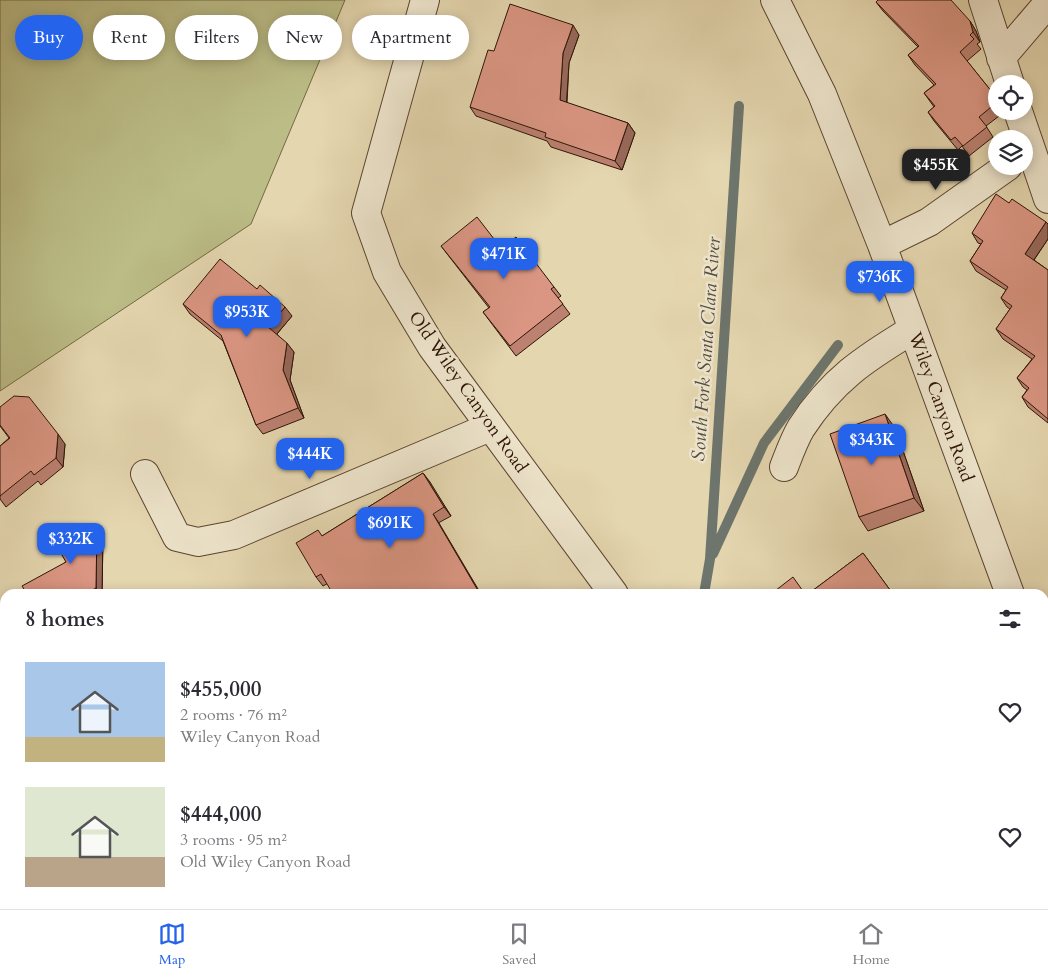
<!DOCTYPE html>
<html lang="en">
<head>
<meta charset="utf-8">
<style>
	:root { --surface:#fff; --page:#f7f7f7; --text:#2b2b33; --muted:#7c7c81; --line:#e1e1e2; --accent:#2563eb }
	body { margin:0; font-family:Cardo,serif; background:var(--page); color:var(--text); height:100vh; display:flex; flex-direction:column; font-size:19px; white-space:nowrap }
	* { box-sizing:border-box; margin:0 }
	p { font-size:16px; color:var(--muted) }
	.icon { flex:none; width:28px; height:28px; fill:none; stroke:currentColor; stroke-width:2; stroke-linecap:round; stroke-linejoin:round }
	.map { position:relative; flex:1; overflow:hidden }
	.sheet { position:absolute; left:0px; top:589px; width:1049px; height:321px; display:flex; flex-direction:column; background:var(--surface); border-radius:15px 15px 0 0; box-shadow:0 2px 12px #0003 }
	.sheet>* { flex:none }
	.hud { position:absolute; left:15px; top:15px; width:500px; height:45px; display:flex; gap:10px }
	.buttons { position:absolute; left:988px; top:75px; display:grid; gap:10px }
	.buttons a { display:grid; place-items:center; width:45px; height:45px; border-radius:50%; background:var(--surface); box-shadow:0 2px 12px #0003; font-size:25px }
	.price { position:absolute; translate:-50% -42px; padding:0 11px; border-radius:10px; background:var(--accent); color:#fff; font-size:16px; line-height:32px; filter:drop-shadow(0 1px 2px #0008) }
	.price::after { content:''; position:absolute; left:50%; top:30px; width:15px; height:11px; margin-left:-8px; background:inherit; clip-path:polygon(0 0,100% 0,50% 100%) }
	.price.selected { background:#222; color:#fff }
	ul { padding:0; list-style:none }
	li { display:flex; align-items:center; gap:15px; height:125px; padding:0 25px }
	li span { display:grid; place-items:center; flex:none; width:140px; height:100px; border-radius:0px; color:#555 }
	li>.icon { margin-inline-start:auto }
	span .icon { width:60px; height:60px; fill:#fffc; stroke-width:1 }
	li b { font-size:21px }
	h2 { display:flex; justify-content:space-between; align-items:center; height:60px; padding:0 25px; font-size:21px }
	.pill { padding:0 18px; border-radius:22px; background:var(--surface); box-shadow:0 2px 12px #0003; font-size:18px; line-height:45px }
	.pill.selected { background:var(--accent); color:#fff }
	.menu { display:flex; justify-content:space-around; align-items:center; height:70px; border-top:1px solid var(--line); background:var(--surface); font-size:14px; color:var(--muted) }
	.menu a { display:grid; justify-items:center; gap:2px }
	.menu .selected { color:var(--accent) }
	.map>svg:first-child { display:block }
</style>
</head>
<body>
<div class="map">
<svg width="1048" height="909" viewBox="0 0 1048 909">
	<rect width="100%" height="100%" fill="#e4d6af"/>
	<filter id="stains"><feTurbulence type="fractalNoise" baseFrequency=".004" numOctaves="4"/><feColorMatrix values="0 0 0 0 .2 0 0 0 0 .09 0 0 0 0 .02 0 0 0 .5 -.17"/></filter>
	<radialGradient id="worn" r=".72"><stop offset=".6" stop-color="#630" stop-opacity="0"/><stop offset="1" stop-color="#630" stop-opacity=".3"/></radialGradient>
	<path fill="#bbbc86" stroke="#746846" d="M0,0h345l-94,224 -251,167z"/>
	<g fill="none" stroke-linecap="round" stroke-linejoin="round">
		<path stroke="#6d756d" stroke-width="10" d="M713,554l51,-111 74,-98
			M704,594l6,-35 29,-453
			M684,909l1,-4"/>
		<defs>
			<path id="minor" d="M425,0l-59,213 21,59 45,75 182,247
				M775,0l47,94 60,151 128,349
				M983,0l27,84
				M1001,58l47,-55
				M1018,111l30,88
				M882,245l47,-23 79,-56
				M784,467c5,-13 10,-27 17,-39 31,-48 63,-69 111,-98
				M145,474l32,63 21,5 36,-7 256,-108
				M1044,683l4,12
				M1044,852l4,-3
				M845,905l3,4
				M967,909l5,-4"/>
		</defs>
		<use href="#minor" stroke="#5b4430" stroke-width="30"/>
		<use href="#minor" stroke="#ede4cb" stroke-width="28"/>
	</g>
	<path fill="#bc8171" stroke="#2d1305" d="M876,2l94,19 6,10 4,11 -3,2 4,5 -14,12 29,36v14h7v2l-17,13 7,11 -24,19 -7,-10 -4,4 -24,-29 -6,-9 6,-5 -10,-14 10,-8 -19,-20 -7,-10 10,-8 -35,-36z
		M579,35l-10,28 -2,40 61,20 7,10 -13,37 -71,-23 -4,-6 -71,-25 -6,-9z
		M1009,203l39,21v15l-14,21 14,10v153l-20,-16 -6,-10 5,-7 -4,-3 -6,-9 15,-19 -29,-20 -7,-10 14,-20 -3,-2 -6,-9 5,-8 -30,-19 -6,-10 11,-17 -3,-1 -6,-10z
		M441,246l60,2 53,39 7,9 -3,2 12,16 -54,42 -33,-44 6,-4z
		M257,289l35,27 -15,18 17,18 -4,28 14,38 -41,16 -7,-9 -33,-84 -33,-27 -7,-10z
		M0,426l65,18 -2,23 -22,18 -3,-4 -32,26 -6,-8v-53l9,-8z
		M895,428l29,83 -56,20 -9,-14z
		M423,473l28,43 -128,70 -7,-9 6,-41z
		M97,525l6,10 -1,59h-75l39,-32z
		M863,553l30,41h-85z"/>
	<path fill="#99695c" stroke="#2d1305" d="M970,21l6,10 4,11 -7,-10z
		M573,25l6,10 -10,28 -3,47 -6,-10 3,-47z
		M628,123l7,10 -13,37 -7,-9z
		M1046,222l2,2v15l-17,25 -6,-10z
		M285,307l7,9 -17,20 -7,-9z
		M287,343l7,9 -4,28 14,38 -6,-10 -15,-38z
		M885,414l10,14 29,83 -10,-13z
		M58,434l7,10 -2,23 -7,-9z
		M423,473l7,9 21,34 -7,-9z
		M433,514l6,9 42,71h-1z
		M97,525l6,10 -1,59h-3l-3,-6z"/>
	<path fill="#db9683" stroke="#2d1305" d="M878,0h73l19,21 3,11 -3,3 4,4 -14,13 36,45v6l-17,14 8,10 -24,19 -8,-9 -4,3 -23,-28 7,-6 -11,-13 12,-9 -28,-29 11,-9 -43,-44z
		M510,4l63,21 -10,28 -3,47 68,23 -13,38 -70,-24 1,-4 -76,-26 18,-57 6,1z
		M996,194l13,9 3,-4 34,23 -21,32 23,16v149l-26,-22 7,-9 -12,-10 18,-22 -39,-27 16,-23 -11,-8 7,-11 -38,-26 13,-20 -11,-8z
		M477,217l24,31 15,-11 38,50 -3,2 12,15 -53,42 -27,-34 7,-5 -49,-61z
		M220,259l37,30 3,-4 25,22 -17,20 19,16 -4,27 15,38 -42,17 -35,-90 -38,-31z
		M14,396l15,1 29,37 -2,24 -22,17 -3,-4 -31,25v-50l10,-8 -10,-13v-18z
		M885,414l29,84 -55,19 -29,-83z
		M423,473l21,34 -11,7 47,80h-147l-12,-20 -5,3 -20,-34 22,-13 4,6z
		M76,525h21l-1,63 -11,6h-58l-5,-8 44,-24 -14,-24z
		M863,553l27,37 -5,4h-77z
		M793,577l12,17h-34z"/>
	<g text-anchor="middle" dominant-baseline="central" stroke-width="5" stroke-linejoin="round" paint-order="stroke">
		<g font-size="18" fill="#2d1305" stroke="#ede4cb">
			<text transform="translate(468 392) rotate(55)">Old Wiley Canyon Road</text>
			<text transform="translate(941 407) rotate(70)">Wiley Canyon Road</text>
		</g>
		<g font-size="19" font-style="italic" fill="#524c42" stroke="#ede4cb">
			<text transform="translate(706 349) rotate(-86)">South Fork Santa Clara River</text>
		</g>
	</g>
	<rect width="100%" height="100%" filter="url(#stains)"/>
	<rect width="100%" height="100%" fill="url(#worn)"/>
</svg>
<div class="buttons">
<a><svg class="icon" aria-label="locate" viewBox="0 0 24 24"><circle cx="12" cy="12" r="6"/><path d="M12 2v4M12 18v4M2 12h4M18 12h4"/></svg></a>
<a><svg class="icon" aria-label="layers" viewBox="0 0 24 24"><path d="M12 4l9 5-9 5-9-5zM3 14l9 5 9-5"/></svg></a>
</div>
<b class="price selected" style="left:936px;top:191px">$455K</b>
<b class="price" style="left:504px;top:280px">$471K</b>
<b class="price" style="left:880px;top:303px">$736K</b>
<b class="price" style="left:247px;top:338px">$953K</b>
<b class="price" style="left:872px;top:466px">$343K</b>
<b class="price" style="left:310px;top:480px">$444K</b>
<b class="price" style="left:390px;top:549px">$691K</b>
<b class="price" style="left:71px;top:565px">$332K</b>
<div class="hud">
<a class="pill selected">Buy</a>
<a class="pill">Rent</a>
<a class="pill">Filters</a>
<a class="pill">New</a>
<a class="pill">Apartment</a>
</div>
<section class="sheet">
<h2>8 homes<svg class="icon" aria-label="filters" viewBox="0 0 24 24"><path d="M4 7h16M4 17h16"/><circle cx="9" cy="7" r="2"/><circle cx="15" cy="17" r="2"/></svg></h2>
<ul>
<li><span style="background:linear-gradient(#a9c7e8 75%,#c2b280 0)"><svg class="icon" aria-label="home" viewBox="0 0 24 24"><path d="M3 11l9-7 9 7M6 9v11h12V9"/></svg></span><div><b>$455,000</b><p>2 rooms · 76 m²</p><p>Wiley Canyon Road</p></div><svg class="icon" aria-label="heart" viewBox="0 0 24 24"><path d="M12 20l-8-8c-3-5 5-10 8-4 3-6 11-1 8 4z"/></svg></li>
<li><span style="background:linear-gradient(#dfe7d0 70%,#b9a48a 0)"><svg class="icon" aria-label="home" viewBox="0 0 24 24"><path d="M3 11l9-7 9 7M6 9v11h12V9"/></svg></span><div><b>$444,000</b><p>3 rooms · 95 m²</p><p>Old Wiley Canyon Road</p></div><svg class="icon" aria-label="heart" viewBox="0 0 24 24"><path d="M12 20l-8-8c-3-5 5-10 8-4 3-6 11-1 8 4z"/></svg></li>
</ul>
</section>
</div>
<nav class="menu">
<a class="selected"><svg class="icon" aria-label="map" viewBox="0 0 24 24"><path d="M3 6l6-2 6 2 6-2v14l-6 2-6-2-6 2zM9 4v14M15 6v14"/></svg>Map</a>
<a><svg class="icon" aria-label="saved" viewBox="0 0 24 24"><path d="M7 4h10v16l-5-4-5 4z"/></svg>Saved</a>
<a><svg class="icon" aria-label="home" viewBox="0 0 24 24"><path d="M3 11l9-7 9 7M6 9v11h12V9"/></svg>Home</a>
</nav>
</body>
</html>
